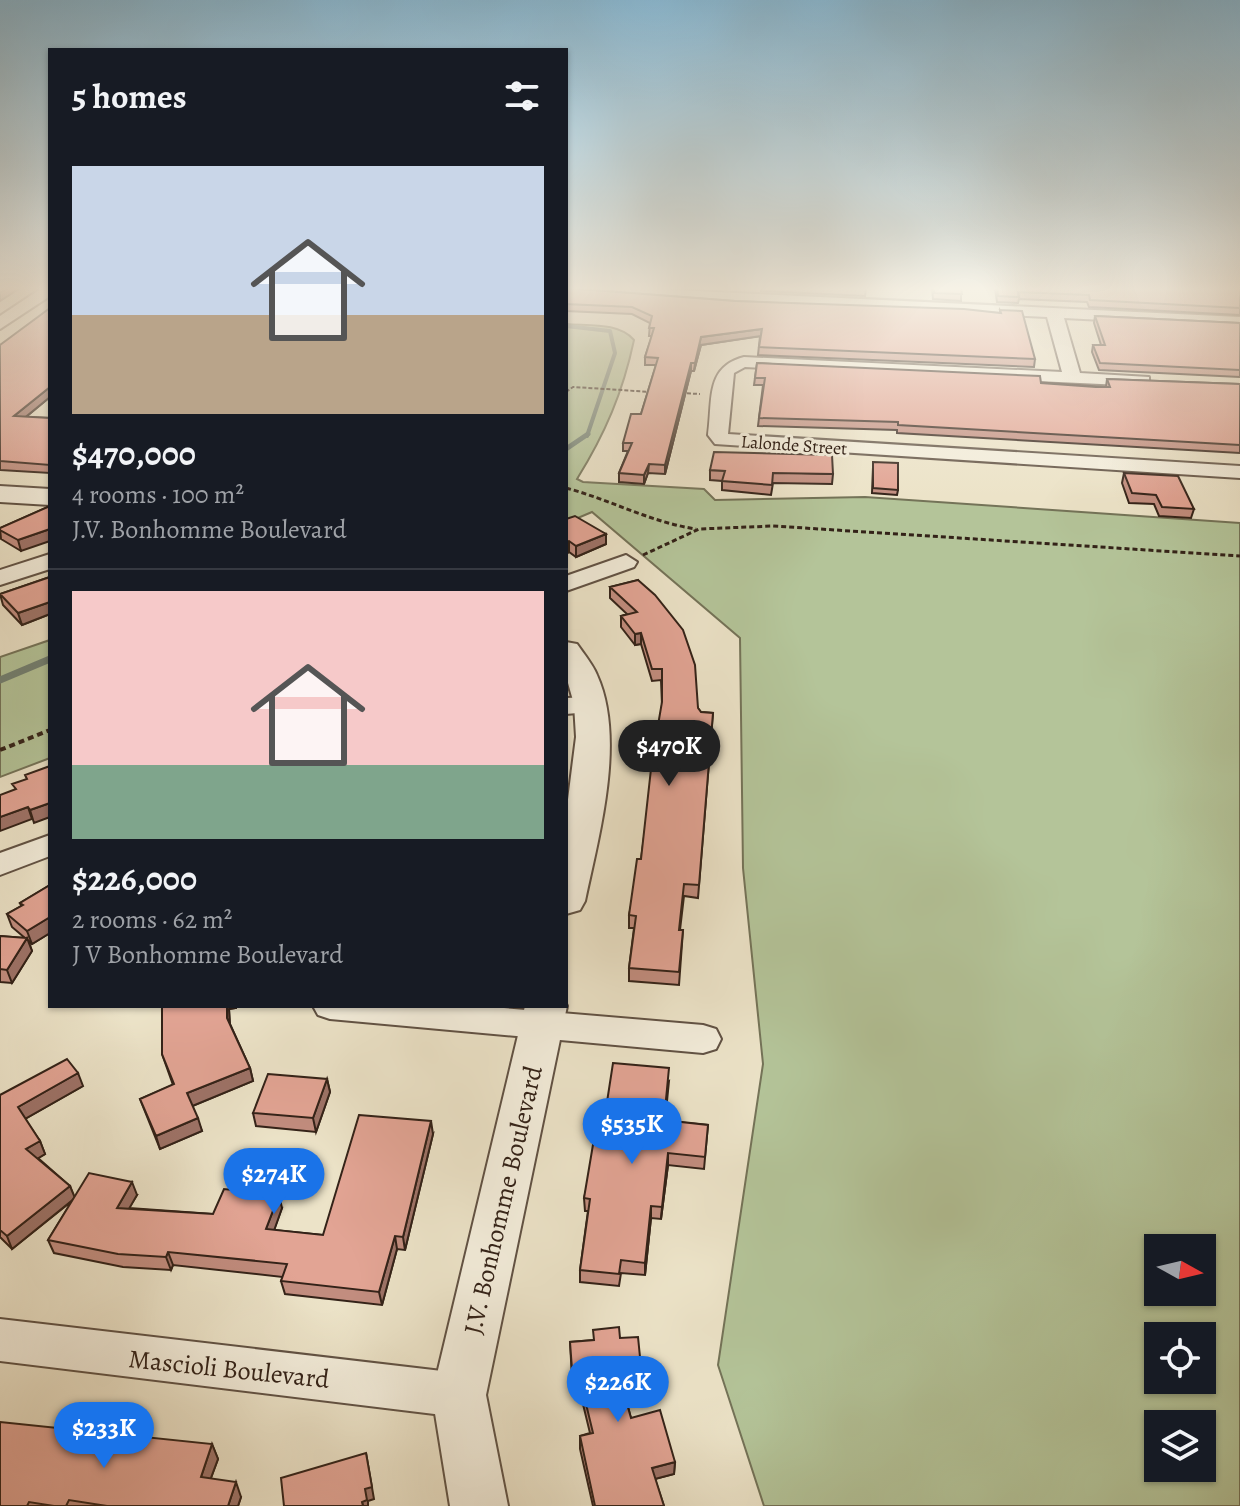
<!DOCTYPE html>
<html lang="en">
<head>
<meta charset="utf-8">
<style>
	:root { --surface:#171b24; --page:#242831; --text:#f1f3f6; --muted:#9ea1a6; --line:#363941; --accent:#1a73e8 }
	body { margin:0; font-family:Alegreya,serif; background:var(--page); color:var(--text); height:100vh; display:flex; flex-direction:column; font-size:30px; white-space:nowrap }
	* { box-sizing:border-box; margin:0 }
	p { font-size:26px; color:var(--muted) }
	.icon { flex:none; width:44px; height:44px; fill:none; stroke:currentColor; stroke-width:2; stroke-linecap:round; stroke-linejoin:round }
	.map { position:relative; flex:1; overflow:hidden }
	.details { position:absolute; left:48px; top:48px; width:520px; height:960px; display:flex; flex-direction:column; background:var(--surface); border-radius:0px; box-shadow:0 2px 6px #0004 }
	.details>* { flex:none }
	.needle { width:52px; rotate:98deg }
	.controls { position:absolute; left:1144px; top:1234px; display:grid; gap:16px }
	.controls a { display:grid; place-items:center; width:72px; height:72px; border-radius:0px; background:var(--surface); box-shadow:0 2px 6px #0004; font-size:40px }
	.price { position:absolute; translate:-50% -68px; padding:0 18px; border-radius:28px; background:var(--accent); color:#fff; font-size:26px; line-height:52px; filter:drop-shadow(0 2px 4px #0008) }
	.price::after { content:''; position:absolute; left:50%; top:48px; width:24px; height:18px; margin-left:-12px; background:inherit; clip-path:polygon(0 0,100% 0,50% 100%) }
	.price.active { background:#222; color:#fff }
	ul { padding:0; list-style:none }
	li { display:grid; align-content:center; gap:16px; height:424px; padding:0 24px }
	li+li { border-top:2px solid var(--line) }
	li span { display:grid; place-items:center; height:248px; border-radius:0px; color:#555 }
	li>.icon { margin-inline-start:auto }
	span .icon { width:144px; height:144px; fill:#fffc; stroke-width:1 }
	li b { font-size:34px }
	h2 { display:flex; justify-content:space-between; align-items:center; height:96px; padding:0 24px; font-size:34px }
	.map>svg:first-child { display:block }
</style>
</head>
<body>
<div class="map">
<svg width="1240" height="1506" viewBox="0 0 1240 1506">
	<rect width="100%" height="100%" fill="#ece3c8"/>
	<filter id="stains"><feTurbulence type="fractalNoise" baseFrequency=".0025" numOctaves="4"/><feColorMatrix values="0 0 0 0 .2 0 0 0 0 .09 0 0 0 0 .02 0 0 0 .5 -.17"/></filter>
	<radialGradient id="worn" r=".72"><stop offset=".6" stop-color="#630" stop-opacity="0"/><stop offset="1" stop-color="#630" stop-opacity=".3"/></radialGradient>
	<path fill="#b4c499" stroke="#747358" stroke-width="2" fill-rule="evenodd" d="M566,324c22,2 53,-2 68,16 -11,52 -29,94 -57,139l6,3 121,7 11,11 150,-3 375,26v983h-476l-46,-141 45,-301 -20,-196 -3,-230 -148,-126 -26,11zM1158,1248h44v44h-44zM1158,1336h44v44h-44zM1158,1424h44v44h-44z
		M50,640v118l-50,19v-120z"/>
	<g fill="none" stroke-linecap="round" stroke-linejoin="round">
		<path stroke="#718073" stroke-width="4" d="M566,326l44,5 5,22 -28,83"/>
		<path stroke="#718073" stroke-width="5" d="M566,449l22,-15"/>
		<path stroke="#718073" stroke-width="7" d="M0,680l50,-21"/>
		<defs>
			<path id="minor" d="M42,288h8v8l-50,33v-13z
				M566,288h68l606,29v10l-176,-9 16,55 69,4v8l-6,1 -398,-19 -11,6 -6,61 512,32v12l-525,-34 -7,-9c5,-35 -3,-68 36,-78l318,15 -15,-55 -481,-23z
				M50,554v15l-50,16v-15z
				M626,555l11,7 -3,5 -68,24v-15z
				M591,697l9,2 4,6 -4,6 -34,3v-16z
				M50,835v21l-50,19v-22z
				M313,1006h167l223,19 13,4 5,10 -5,10 -13,4 -373,-34 -12,-4z
				M0,1319l459,54 16,6 7,16 -7,16 -16,6 -459,-56z"/>
			<path id="tertiary" d="M0,486l50,3v16l-50,-3z
				M566,642l11,2c7,10 16,21 20,31 29,64 2,160 -12,226l-5,9 -14,4v-99l10,-78 -2,-33 -8,-28z
				M566,1004l1,2 -81,389 22,111h-58l-18,-111 93,-389z"/>
		</defs>
		<use href="#minor" stroke="#615244" stroke-width="4"/>
		<use href="#tertiary" stroke="#615244" stroke-width="4"/>
		<path stroke="#332218" stroke-width="2" stroke-dasharray="4 2" stroke-linecap="butt" d="M566,392l7,-5 79,5
			M681,393l19,1"/>
		<path stroke="#332218" stroke-width="3" stroke-dasharray="5 3" stroke-linecap="butt" d="M566,488c45,12 84,34 130,41
			M643,555l56,-26 74,-3 467,30"/>
		<path stroke="#332218" stroke-width="4" stroke-dasharray="6 4" stroke-linecap="butt" d="M0,750l50,-20"/>
		<use href="#minor" fill="#f3eddb" fill-rule="evenodd"/>
		<use href="#tertiary" fill="#f3eddb" fill-rule="evenodd"/>
	</g>
	<path fill="#c28d7f" stroke="#332218" stroke-width="2" d="M566,288l169,13 265,12v-3l35,49 -1,8 -276,-12 2,-19 -59,9 -7,26h-3l-26,103 -17,-1 -4,11 -25,-2v-9l9,-22h-5v-8l18,-29 15,-49h-11v-8l7,-21h-3l1,-13 -18,-9 -66,-3z
		M761,288h105l-1,8 -104,-5z
		M932,288h29v13l-28,-2z
		M995,288h245v27l-151,-8 -2,-5 -68,-3 -1,4 -21,-1z
		M1095,316l145,7v54l-141,-7 -7,-18 1,-7h8l-7,-22z
		M0,345l50,52 -24,20 24,1v55l-50,-3z
		M757,363l349,24 1,-8 133,5v69l-343,-20v-3l-139,-4 5,-41h-9z
		M873,467l25,23 -1,5 -25,-2z
		M710,470l123,4 -1,10 -59,-1 -2,12 -49,-5v-9l-12,-1z
		M1124,473l70,36 -3,9 -32,-2 -5,-12 -25,-1 -7,-20z
		M50,506l-29,45 -20,-12 -1,-11z
		M566,519l40,15v10l-30,13 -7,-5 -3,2z
		M50,577v37l-28,11 -19,-20 -3,-11z
		M638,580l60,128 3,4 12,1 -15,185 -14,-2 -4,34h3l-4,55 -50,-4v-13l5,-40h-5v-13l12,-56 21,-154 -1,-25 -9,1 -11,-37 -6,1 -14,-18v-11l6,-2 -17,-16v-11z
		M50,885v48l-18,11 -4,-4 4,11 -20,32 -12,-1v-46l25,2 -13,-11 -5,-13 14,-8 -1,-3z
		M162,1006h74v2l-7,1 1,15 20,44 3,13 -61,25 10,25 -42,18 -20,-50 33,-14 -11,-31z
		M327,1079l3,13 -14,40 -60,-6 -3,-13z
		M669,1081l-4,40 43,4 -4,44 -36,-4 -7,54 -10,-1 -6,57 -24,-2 -2,13 -39,-4v-12l8,-59h-3l-1,-13 21,-83z
		M83,1086l-58,33 15,22 5,13 -7,4 32,28 4,11 63,-2 -8,13 84,6 69,-6 -8,22 49,5 110,-101 -28,116 -8,-1 -15,56 -97,-11 -4,-13 2,-4 -110,-12 -2,5 -48,-3 -69,-14 -6,-13 24,-39 -60,48 -12,-12v-142z
		M620,1338l22,39v13l-18,2 7,26 44,44 -1,12 -19,5 9,27h-71l-13,-57v-13l10,-3 -9,-37h-8l-3,-54z
		M212,1444l6,15 -7,19 30,19 -3,9h-238z"/>
	<path fill="#9e7368" stroke="#332218" stroke-width="2" d="M8,288h12l-20,13v-8z
		M762,329l-1,7 -60,9 -7,26 1,-8 6,-26z
		M691,363v8l-26,103v-9z
		M50,387v10l-33,27 -3,-8z
		M649,464l-1,9 -4,11v-9z
		M50,529v12l-29,10 -3,-11z
		M606,534v10l-30,13v-11z
		M569,541v11l-3,2v-12z
		M50,602v12l-28,11 -4,-12z
		M641,633v11l-6,1v-11z
		M50,803v14l-16,6 -4,-13z
		M28,807l4,12 -32,12v-14z
		M50,917v16l-18,11 -5,-13z
		M27,938l5,13 -20,32 -5,-13z
		M227,1006h9v2l-7,1 1,22 -3,-13z
		M250,1068l3,13 -63,26 -3,-14z
		M78,1073l5,13 -60,34 -5,-13z
		M327,1079l3,13 -14,40 -3,-14z
		M198,1118l4,13 -42,18 -4,-13z
		M431,1121l2,13 -28,116 -2,-13z
		M40,1141l5,13 -13,8 -6,-13z
		M668,1153v12l-7,54 1,-12z
		M132,1182l5,13 -15,26 -5,-13z
		M70,1186l5,12 -63,51 -5,-13z
		M279,1195l3,13 -12,34 -4,-13z
		M651,1206v12l-6,57v-12z
		M395,1236l2,13 -15,56 -3,-13z
		M168,1252l5,13 -2,5 -5,-13z
		M212,1444l6,15 -12,32 -5,-14z
		M366,1453l8,46 -6,2v5h-5l-1,-4 3,-13z
		M675,1462l-1,12 -23,6 1,-12z
		M236,1482l5,15 -3,9h-10z"/>
	<path fill="#e2a494" stroke="#332218" stroke-width="2" d="M566,288l169,13 229,8 37,4 -1,-3 22,1 13,48 -276,-12 3,-18 -61,8 -6,26h-4l-26,102 -16,-1 -5,11 -25,-2 13,-30h-9l8,-29h10l17,-56 -13,-1 9,-29h-5l3,-12 -20,-9 -66,-3z
		M934,288h27l1,6 -28,-1z
		M997,288h243v20l-150,-8 -1,-5 -71,-3 1,5 -21,-1z
		M50,308v79l-36,29 36,2v47l-50,-4v-116z
		M1095,316l145,7v47l-140,-7 -7,-18h12z
		M757,363l283,13 1,7 55,4h14l-3,-8 133,5v61l-342,-20v-3l-139,-4 6,-40h-10z
		M714,452l118,3 1,19 -60,-1 -1,12 -50,-4 3,-10 -15,-1z
		M873,462l25,1v27l-25,-2z
		M1124,473l54,3 16,33 -32,-2 -6,-12 -24,-2z
		M50,506v23l-32,11 -18,-10v-2z
		M575,516l31,18 -30,12 -7,-5 -3,1v-23z
		M50,577v25l-32,11 -18,-19z
		M638,580l17,15 28,35 12,35 3,43 3,4 12,1 -14,172 -15,-1 -5,46h4l-4,42 -50,-4 7,-52 -7,-1 8,-56h4l11,-99 10,-58v-33h-10l-11,-36 -6,1 -14,-18 16,-4 -27,-25z
		M50,766v37l-20,7 -2,-3 -28,10v-22l16,-6 -4,-5 15,-5 -2,-4z
		M50,885v32l-23,14 -20,-17 16,-9 -3,-2z
		M0,936l27,2 -20,32 -7,-1z
		M162,1006h65v12l23,50 -63,25 11,25 -42,18 -16,-37 34,-15 -12,-30z
		M67,1059l11,14 -60,34 22,34 -14,8 44,37 -63,50 -7,-6v-135z
		M613,1063l56,5 -5,52 44,5 -3,32 -37,-4 -6,54 -11,-1 -6,57 -24,-3 -2,14 -39,-4 10,-71 -6,-1 14,-83h7z
		M268,1074l59,5 -14,39 -60,-5z
		M359,1115l72,6 -28,116 -8,-1 -16,56 -98,-11 6,-17 -119,-12 -2,5 -48,-3 -70,-14 41,-67 43,9 -15,26 96,6 11,-25 55,6 -13,34 57,6z
		M619,1327l1,11 18,-1 4,40 -22,2 11,39 29,-8 15,52 -23,6 12,38h-69l-15,-70 13,-3 -12,-50h-8l-3,-41 24,-2 -1,-10z
		M0,1422l212,22 -11,33 35,5 -8,24h-121l-38,-6 -3,6h-12l-25,-4 -2,4h-27z
		M366,1453l6,34 -7,2 2,11 -5,2 1,4h-79l-3,-28z"/>
	<linearGradient id="sky" x2="0" y2="1"><stop stop-color="#89b8d2"/><stop offset="0.58" stop-color="#f6f2e6"/><stop offset="1" stop-color="#f6f2e6" stop-opacity="0"/></linearGradient>
	<rect width="1240" height="498" fill="url(#sky)"/>
	<g text-anchor="middle" dominant-baseline="central" stroke-width="6" stroke-linejoin="round" paint-order="stroke">
		<g font-size="18" fill="#332218" stroke="#f3eddb">
			<text transform="translate(794 445) rotate(4)">Lalonde Street</text>
		</g>
		<g font-size="26" fill="#332218" stroke="#f3eddb">
			<text transform="translate(503 1200) rotate(-77)">J.V. Bonhomme Boulevard</text>
			<text transform="translate(229 1369) rotate(6)">Mascioli Boulevard</text>
		</g>
	</g>
	<rect width="100%" height="100%" filter="url(#stains)"/>
	<rect width="100%" height="100%" fill="url(#worn)"/>
</svg>
<div class="controls">
<a><svg class="needle" viewBox="-14 -14 28 28"><path d="M0-13l5 13h-10z" fill="#e53935"/><path d="M0 13l5-13h-10z" fill="#9ea1a6"/></svg></a>
<a><svg class="icon" aria-label="locate" viewBox="0 0 24 24"><circle cx="12" cy="12" r="6"/><path d="M12 2v4M12 18v4M2 12h4M18 12h4"/></svg></a>
<a><svg class="icon" aria-label="layers" viewBox="0 0 24 24"><path d="M12 4l9 5-9 5-9-5zM3 14l9 5 9-5"/></svg></a>
</div>
<b class="price active" style="left:669px;top:788px">$470K</b>
<b class="price" style="left:632px;top:1166px">$535K</b>
<b class="price" style="left:274px;top:1216px">$274K</b>
<b class="price" style="left:618px;top:1424px">$226K</b>
<b class="price" style="left:104px;top:1470px">$233K</b>
<section class="details">
<h2>5 homes<svg class="icon" aria-label="filters" viewBox="0 0 24 24"><path d="M4 7h16M4 17h16"/><circle cx="9" cy="7" r="2"/><circle cx="15" cy="17" r="2"/></svg></h2>
<ul>
<li><span style="background:linear-gradient(#c9d6e8 60%,#b9a48a 0)"><svg class="icon" aria-label="home" viewBox="0 0 24 24"><path d="M3 11l9-7 9 7M6 9v11h12V9"/></svg></span><div><b>$470,000</b><p>4 rooms · 100 m²</p><p>J.V. Bonhomme Boulevard</p></div></li>
<li><span style="background:linear-gradient(#f6c9c9 70%,#7fa58c 0)"><svg class="icon" aria-label="home" viewBox="0 0 24 24"><path d="M3 11l9-7 9 7M6 9v11h12V9"/></svg></span><div><b>$226,000</b><p>2 rooms · 62 m²</p><p>J V Bonhomme Boulevard</p></div></li>
</ul>
</section>
</div>
</body>
</html>
